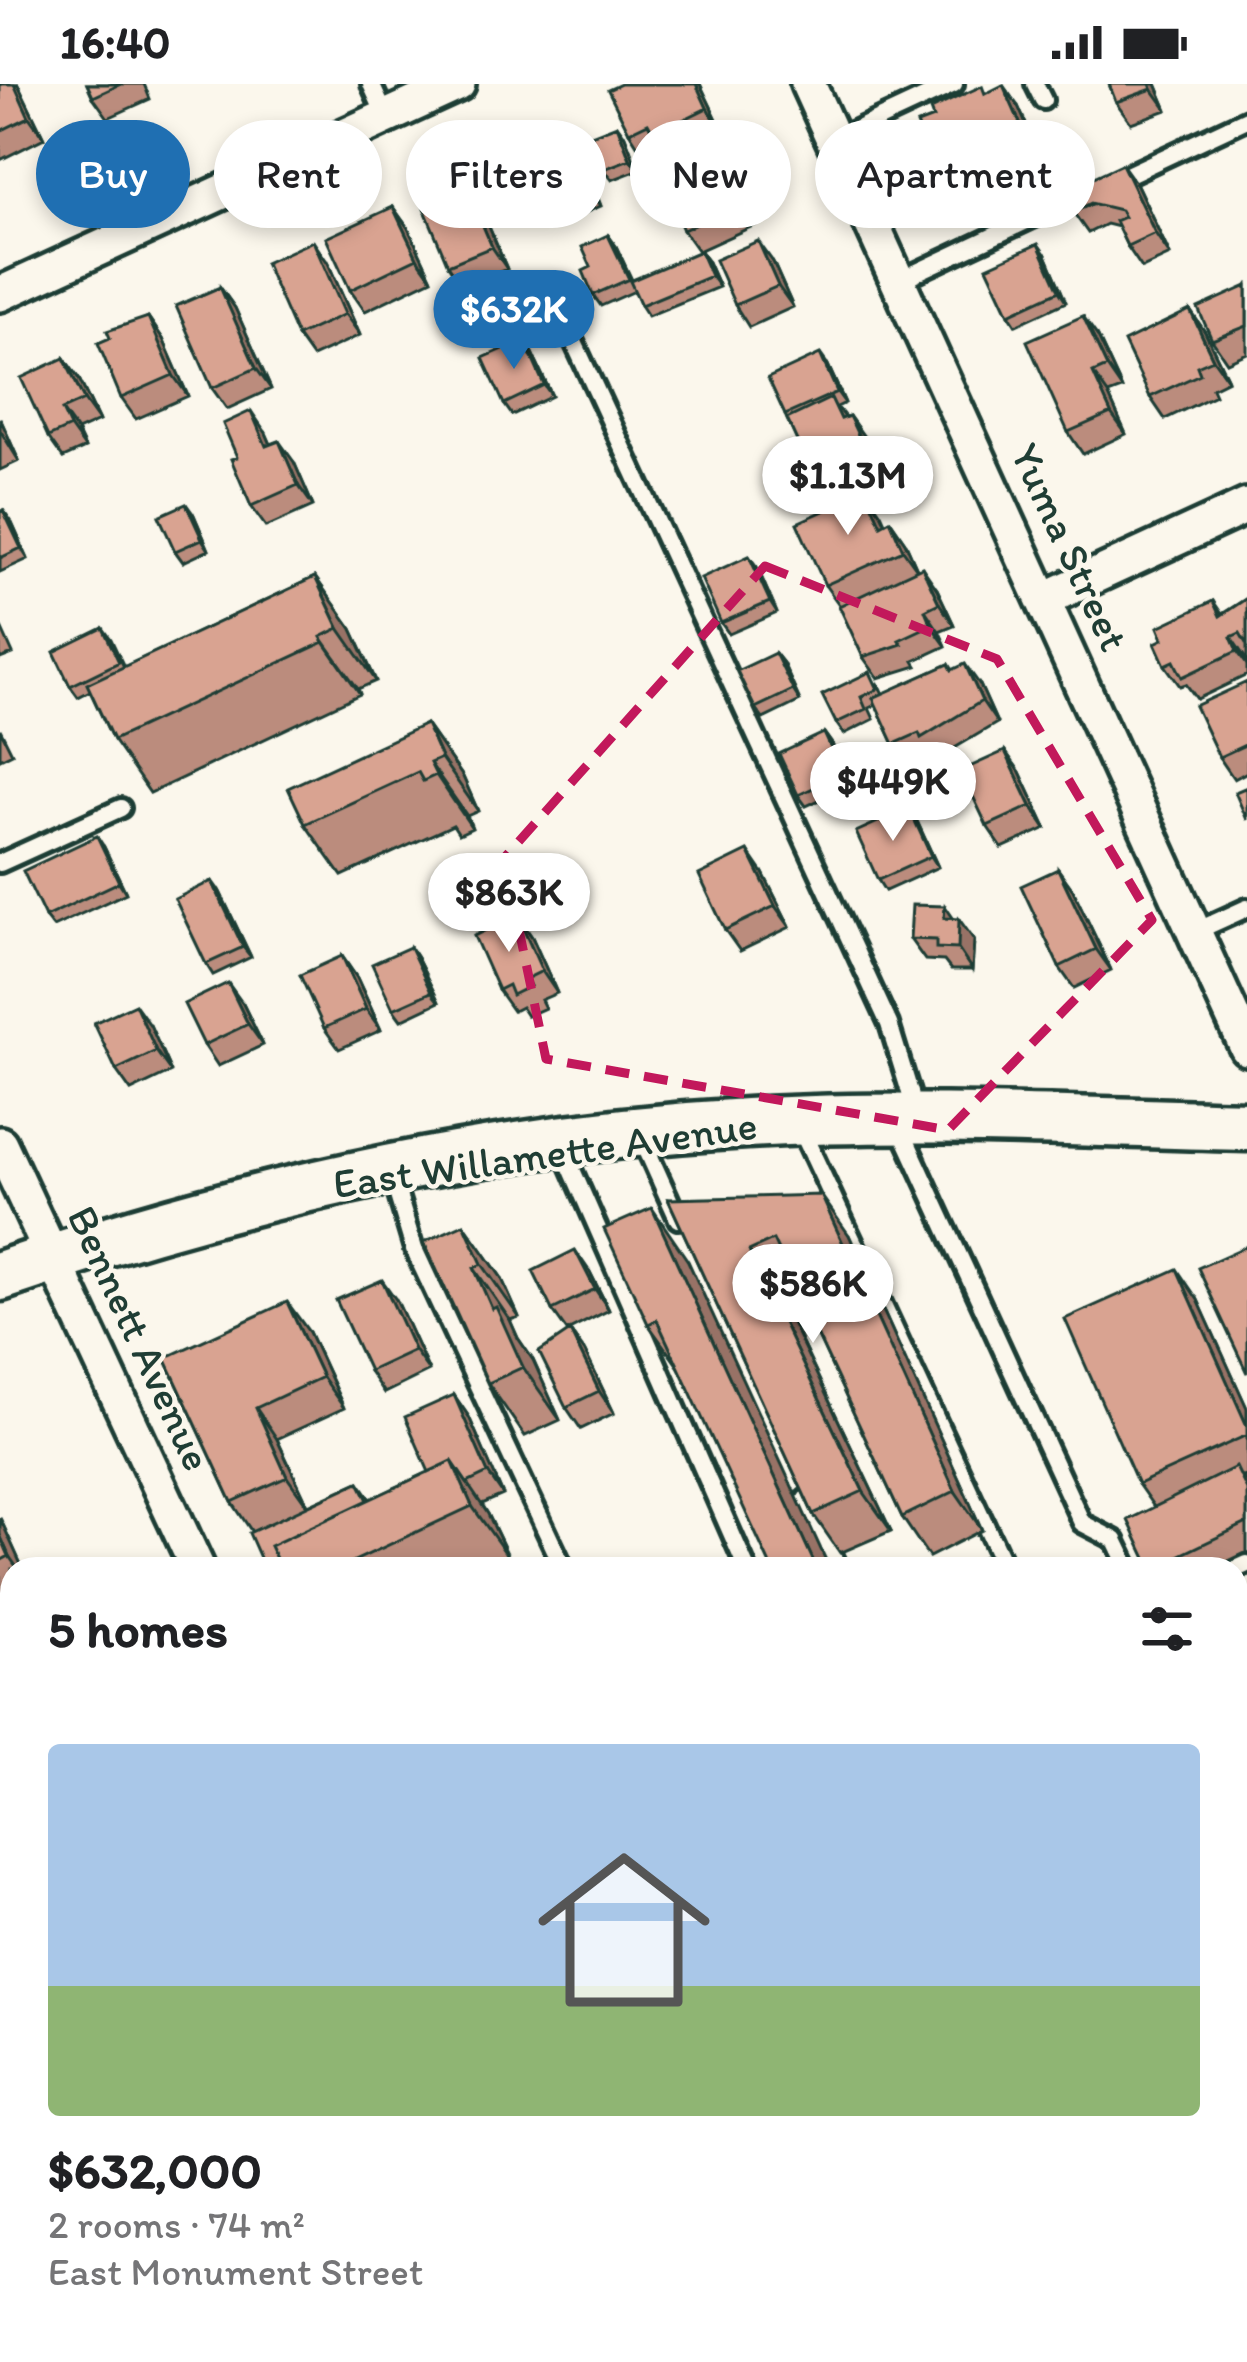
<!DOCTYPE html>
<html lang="en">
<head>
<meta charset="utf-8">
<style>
	:root { --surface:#fff; --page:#f6f6f6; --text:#202124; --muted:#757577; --accent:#1f6fb2 }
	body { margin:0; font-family:Itim,sans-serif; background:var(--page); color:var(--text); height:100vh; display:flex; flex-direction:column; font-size:45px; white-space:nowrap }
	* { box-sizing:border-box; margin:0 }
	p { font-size:39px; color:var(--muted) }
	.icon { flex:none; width:66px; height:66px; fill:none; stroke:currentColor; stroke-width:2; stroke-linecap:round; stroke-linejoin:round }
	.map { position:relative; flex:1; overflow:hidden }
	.panel { position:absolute; left:0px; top:1473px; width:1248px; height:807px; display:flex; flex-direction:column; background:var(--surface); border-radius:36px 36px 0 0; box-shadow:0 6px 18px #0003 }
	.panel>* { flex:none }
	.hud { position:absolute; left:36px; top:36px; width:1176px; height:108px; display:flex; gap:24px }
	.price { position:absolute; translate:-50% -102px; padding:0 27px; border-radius:42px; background:#fff; color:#222; font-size:39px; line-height:78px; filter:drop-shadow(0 3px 6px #0008) }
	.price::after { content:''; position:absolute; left:50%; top:72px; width:36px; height:27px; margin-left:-18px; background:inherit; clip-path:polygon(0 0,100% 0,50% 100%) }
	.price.current { background:var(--accent); color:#fff }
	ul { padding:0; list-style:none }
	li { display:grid; align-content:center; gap:24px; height:636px; padding:0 48px }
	li span { display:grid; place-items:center; height:372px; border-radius:12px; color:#555 }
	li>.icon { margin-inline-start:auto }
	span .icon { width:216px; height:216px; fill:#fffc; stroke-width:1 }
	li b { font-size:51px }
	h2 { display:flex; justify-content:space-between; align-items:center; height:144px; padding:0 48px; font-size:51px }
	.pill { padding:0 42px; border-radius:54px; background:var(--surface); box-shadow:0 6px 18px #0003; font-size:42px; line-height:108px }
	.pill.current { background:var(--accent); color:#fff }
	.status { display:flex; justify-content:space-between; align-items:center; height:84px; padding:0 60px; background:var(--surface); direction:ltr }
	.status svg { height:33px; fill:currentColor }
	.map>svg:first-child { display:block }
</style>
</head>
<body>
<div class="status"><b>16:40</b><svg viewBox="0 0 49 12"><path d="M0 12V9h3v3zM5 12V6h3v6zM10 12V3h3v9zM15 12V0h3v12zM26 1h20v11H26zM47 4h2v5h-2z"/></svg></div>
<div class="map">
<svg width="1247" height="2278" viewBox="0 0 1247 2278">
	<rect width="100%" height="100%" fill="#fbf7ec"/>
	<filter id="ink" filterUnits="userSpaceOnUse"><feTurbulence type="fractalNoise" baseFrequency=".00833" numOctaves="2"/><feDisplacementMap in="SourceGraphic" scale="24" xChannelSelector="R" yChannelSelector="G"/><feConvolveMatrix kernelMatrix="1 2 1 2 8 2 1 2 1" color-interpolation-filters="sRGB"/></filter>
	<g filter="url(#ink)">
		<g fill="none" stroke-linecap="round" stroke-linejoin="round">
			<defs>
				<path id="lane" d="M371,0l15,33
					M1035,0l8,16
					M834,56l120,-56
					M1112,98l135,-63
					M898,197l190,-89
					M567,243l322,697 27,88
					M0,779l121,-55
					M1194,848l53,-24
					M899,1041l183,398 33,17 14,29
					M800,1043l202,434 -18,8
					M642,1055l36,80
					M562,1063l185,422
					M391,1088l23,77 150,320
					M806,1415l33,70
					M1236,1485l11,-5
					M0,1589l12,-6
					M515,2268l4,10
					M1046,2268l4,10"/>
				<path id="street" d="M808,0l439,964
					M0,210l458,-210
					M1045,515l202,-93
					M0,1060l198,425
					M1236,1899l11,-4
					M0,1962l12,-6
					M1236,2028l11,26"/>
				<path id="secondary" d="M0,1192c239,-82 493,-139 747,-153 166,-10 333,-1 500,3"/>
				<path id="primary" d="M1236,1602l11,-11
					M1236,1716l11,-9
					M612,2278l7,-10
					M722,2278l7,-10"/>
			</defs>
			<use href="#lane" stroke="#1f3d34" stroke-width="26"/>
			<use href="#street" stroke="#1f3d34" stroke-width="42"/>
			<use href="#secondary" stroke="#1f3d34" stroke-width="57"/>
			<use href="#primary" stroke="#1f3d34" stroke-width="63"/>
			<use href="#lane" stroke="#fbf7ec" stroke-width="16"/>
			<use href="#street" stroke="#fbf7ec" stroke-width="33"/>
			<use href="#secondary" stroke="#fbf7ec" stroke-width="48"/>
			<use href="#primary" stroke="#f8deab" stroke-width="54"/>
		</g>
		<path fill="#bb8c7d" stroke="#1f3d34" stroke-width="3" d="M0,0h18l26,54 -44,22z
			M87,0h57l6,15 -42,19 -15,-21z
			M700,0l22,46 -53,26 -8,-11 -18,9 -14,-22z
			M1109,0h47l11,26 -36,13 -15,-21z
			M986,9l32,13 24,55 -29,13 4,7 -27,12 -4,-7 -30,13 -15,-21z
			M625,52l13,34 -26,10 -8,-11z
			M568,56l15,21 18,45 -40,17 -12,-18 -15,6 -15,-21z
			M755,87l20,45 -77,35 -15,-21z
			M1137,101l33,70 -28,13 -15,-22 -9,-19 -12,-3 -18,9 -15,-21z
			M480,122l27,63 -44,18 -15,-22z
			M393,123l15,21 24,51 -67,32 -15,-21z
			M608,151l8,11 16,34 76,-18 11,25 -71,29 -7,-11 -6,-14 -34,15 -8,-11 -2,-28z
			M1046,171l20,47 -50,23 -7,-11z
			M773,178l20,45 -44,20 -14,-22z
			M328,179l32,72 -48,22 -15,-21z
			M1247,202v67l-20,9 -15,-22z
			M220,203l15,21 36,81 -44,20 -15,-21z
			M1190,226l15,22 23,48 -16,8 3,7 -50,24 -15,-22z
			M148,233l15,22 25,57 -52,23 -15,-21 -11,-60z
			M1098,253l24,52 -14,5 18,40 -43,20 -15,-22z
			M524,256l7,11 21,45 -40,19 -8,-11z
			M64,274l15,21 20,42 -22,10 8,17 -22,10 -15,-21z
			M828,281l17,38 -8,4 8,10 4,-1 15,21 23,48 -19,9 17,29 5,-3 15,22 12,27 20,20 17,36 -15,6 7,15 -32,15 3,5 -39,12 -15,-21 -23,-51 -15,-21 19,-84 -18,-29 -8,3 -15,-21 -18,-39z
			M0,334l19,43 -19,9z
			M266,349l5,11 23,18 19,44 -47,21 -15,-21 -14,-49z
			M3,426l8,11 17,38 -28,13v-60z
			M194,431l15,35 -26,12 -8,-11z
			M757,483l20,46 -48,21 -8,-11z
			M315,493l37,52 24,52 -18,8 2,5 -210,99 -37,-53 -23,-49 -12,6 -8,-11 33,-58 8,11 13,28z
			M1247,514v77l-50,24 -11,-15 -6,2 -15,-21 -2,-26 50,-38 9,13z
			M0,541l13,29 -13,5z
			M775,569l8,10 17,38 -37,18 -8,-11z
			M949,580l4,6 27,15 17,38 -61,36 -3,-4 -24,10 -15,-21 -18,-39 -7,3 5,11 -30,15 -8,-11 42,-40 5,11z
			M1247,598v90l-13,7 -15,-22z
			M426,640l37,53 15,34 -11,5 5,12 -13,6 -6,-9 -111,51 -37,-52z
			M0,645l12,24 -12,6z
			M824,649l8,11 19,41 -45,21 -8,-11z
			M1005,667l15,21 26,56 -44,20 -15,-22z
			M916,735l22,48 -53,24 -7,-11z
			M104,763l22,46 -73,34 -8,-10z
			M1058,785l15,21 38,80 -37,18 -15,-21z
			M763,789l27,54 -50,24 -15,-21z
			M220,808l31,65 -38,18 -7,-11z
			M517,831l15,22 25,56 -16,7 4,8 -18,8 -6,-9 -8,4 -15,-21z
			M954,835l20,21 -2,30h-21l-7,-9 -19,-1 -15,-21z
			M410,863l7,11 22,44 -38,18 -8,-11z
			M342,872l15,22 24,52 -42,19 -15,-21z
			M243,920l20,41 -45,21 -14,-21z
			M150,941l21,47 -40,19 -15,-21z
			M668,1115l181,36 133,295 -53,27 -27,-40 -109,-234 -16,8 114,240 -51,22 -27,-39z
			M464,1140l37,53 18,40 -9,3 8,18 15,22 27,60 -35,16 -37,-53z
			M688,1177l-10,105 -30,-42z
			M590,1188l19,38 -42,21 -15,-21z
			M1198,1216l49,108v68l-4,1 4,6v69l-35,17h-61l3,-62 -16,-23z
			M397,1217l32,70 -45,22 -15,-22z
			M309,1248l35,76 -67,31 31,66 51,-23 12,17 58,-27 25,-77 15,22 34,78 -21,9 6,10 21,44 -23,11h-221l-13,-37 -20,-30 -67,-144z
			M585,1268l29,61 -33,16 -15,-22z
			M0,1434l23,51h-11v27l-12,5z
			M0,1611l12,22v34l-12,6z
			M12,1767v81l-12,9v-89z
			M0,2119l12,28v22l-12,5z
			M237,2268h79l-22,10h-50z
			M801,2268h223l3,10h-243z
			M1082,2268h67l1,3 -18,7h-43z"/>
		<path fill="#987266" stroke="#1f3d34" stroke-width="3" d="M14,0h4l26,54 -15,-21z
			M696,0h4l22,46 -15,-22z
			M1150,0h6l11,26 -15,-21z
			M1003,1l15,21 24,55 -15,-22z
			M617,41l8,11 13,34 -8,-11z
			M568,56l15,21 18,45 -15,-22z
			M740,65l15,22 20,45 -15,-21z
			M1122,80l15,21 33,70 -15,-22z
			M465,100l15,22 27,63 -15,-22z
			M393,123l15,21 24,51 -15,-21z
			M608,151l8,11 20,44 -7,-11z
			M313,157l15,22 32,72 -15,-21z
			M758,157l15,21 20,45 -15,-21z
			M1038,160l8,11 20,47 -7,-11z
			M700,167l8,11 11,25 -8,-11z
			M220,203l15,21 36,81 -15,-21z
			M1190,226l15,22 23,48 -15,-21z
			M1083,232l15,21 24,52 -15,-22z
			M148,233l15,22 25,57 -15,-21z
			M524,256l7,11 21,45 -8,-11z
			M820,270l8,11 17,38 -8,-11z
			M64,274l15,21 20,42 -15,-21z
			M1093,289l15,21 18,40 -15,-21z
			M62,326l15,21 8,17 -15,-21z
			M251,327l15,22 15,35 -15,-22z
			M849,332l15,21 23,48 -15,-21z
			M0,334l19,43 -19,-31z
			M279,357l15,21 19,44 -15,-21z
			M866,408l15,21 15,33 -15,-21z
			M186,420l8,11 15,35 -7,-11z
			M3,426l8,11 17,38 -7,-11z
			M890,436l15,22 13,29 -15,-21z
			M749,472l8,11 20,46 -7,-11z
			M922,483l15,22 17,36 -15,-22z
			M315,493l37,52 24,52 -37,-53z
			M925,526l14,21 7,15 -15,-21z
			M321,553l37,52 2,5 -36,-52z
			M1231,553l15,22 1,6 -10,-14z
			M775,569l8,10 17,38 -7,-11z
			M965,580l15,21 17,38 -15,-22z
			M426,640l37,53 15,34 -37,-53z
			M824,649l8,11 19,41 -8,-11z
			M1005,667l15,21 26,56 -15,-22z
			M430,679l37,53 5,12 -36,-53z
			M909,724l7,11 22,48 -7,-11z
			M97,752l7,11 22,46 -7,-11z
			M748,767l15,22 27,54 -15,-21z
			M1058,785l15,21 38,80 -15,-21z
			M212,797l8,11 31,65 -8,-10z
			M945,822l13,19 1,-6 15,21 -2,30 -14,-21 -14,-31z
			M517,831l15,22 25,56 -15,-22z
			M410,863l7,11 22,44 -8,-10z
			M342,872l15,22 24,52 -15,-21z
			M228,899l15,21 20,41 -15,-21z
			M135,920l15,21 21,47 -15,-21z
			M821,1111l28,40 133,295 -27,-39z
			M652,1124l36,53 142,308h-13z
			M464,1140l37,53 18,40 -37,-53z
			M575,1166l15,22 19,38 -14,-21z
			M749,1167l28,40 114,240 -28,-40z
			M474,1184l36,52 8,18 15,22 27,60 -37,-53 -31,-58z
			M1177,1185l21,31 49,108v18z
			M382,1196l15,21 32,70 -15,-21z
			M287,1218l22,30 35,76 -22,-31z
			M570,1247l15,21 29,61 -15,-22z
			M454,1311l15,22 34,78 -15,-22z
			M256,1324l21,31 32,69 -22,-31z
			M452,1377l36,53 21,44 -37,-52z
			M0,1434l23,51h-5l-9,-13 -9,-21z
			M0,2119l12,28v7l-12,-22z
			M380,2268h8l4,10h-8z
			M437,2268h11l4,10h-11z
			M988,2268h6l7,10h-9z"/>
		<path fill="#d9a391" stroke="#1f3d34" stroke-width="3" d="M0,0h14l15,33 -29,14z
			M87,0h34l-28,13z
			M621,0h75l11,24 -53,26 -6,-11 -19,9 -21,-42z
			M1109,0h41l2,5 -36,13z
			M1003,1l24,54 -29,13 4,8 -27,12 -1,-9 -33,15 -24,-54 16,-6 -3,-8 52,-24 3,8z
			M617,41l13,34 -26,10 -13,-34z
			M568,56l18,44 -40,17 -8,-19 -19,8 -10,-26z
			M740,65l20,46 -77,35 -21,-48z
			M1122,80l33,69 -28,13 -12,-25 9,-4 -4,-7 -29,-7 -18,9 -9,-21z
			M465,100l27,63 -44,18 -26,-62z
			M393,123l24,51 -67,32 -24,-52z
			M608,151l21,44 -36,16 -10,-24 8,-4 -9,-20z
			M313,157l32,73 -48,22 -32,-73z
			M758,157l20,45 -43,19 -20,-45z
			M1038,160l21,47 -50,23 -22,-47z
			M700,167l11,25 -70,29 -11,-24z
			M1247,202v40l-35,14 -14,-32z
			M220,203l36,81 -44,20 -36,-82z
			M1190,226l23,49 -16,7 3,8 -50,23 -26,-55z
			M1083,232l24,51 -14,6 18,40 -43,19 -41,-91z
			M148,233l25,58 -52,23 -23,-55 12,-5 -3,-7z
			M524,256l20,45 -40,19 -21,-46z
			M820,270l17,38 -52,23 -17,-37z
			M64,274l20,42 -22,10 8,17 -22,10 -27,-59z
			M831,314l10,21 8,-3 23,48 -41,19 -16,-35 -12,6 -16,-35z
			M251,327l15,35 13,-5 19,44 -47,21 -20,-47 6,-2 -14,-33z
			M866,408l15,33 9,-5 13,30 -78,35 -28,-62z
			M186,420l16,35 -27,12 -16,-35z
			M3,426l18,38 -21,10v-46z
			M749,472l21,46 -49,21 -20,-45z
			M922,483l17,36 -14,7 6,15 -32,15 3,4 -39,13 -24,-51z
			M315,493l24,51 -18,9 3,5 -211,98 -26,-56z
			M1247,514v47l-7,-12 -9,4 6,14 -55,26 -8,-16 -9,4 -10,-22 8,-4 -5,-12 55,-26 7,15z
			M103,544l16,34 -49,24 -16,-34z
			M775,569l18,37 -38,18 -18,-37z
			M949,580l3,6 13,-6 17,37 -61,37 -2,-5 -25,11 -21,-46z
			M870,588l8,17 -17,8 5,12 -30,14 -14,-28z
			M1247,598v62l-28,13 -24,-51z
			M426,640l15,34 -11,5 6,12 -13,6 -5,-9 -113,52 -17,-36z
			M824,649l19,41 -45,21 -19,-41z
			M1005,667l26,55 -44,20 -26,-55z
			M1247,703v33l-12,-28z
			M909,724l22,48 -53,24 -22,-48z
			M97,752l22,46 -74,35 -22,-46z
			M748,767l27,55 -50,24 -26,-55z
			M1058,785l38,80 -37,18 -38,-81z
			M212,797l31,66 -37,17 -31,-65z
			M912,821l33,1 -1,12 15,1 -1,30 -22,-1v-8l-26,-1z
			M517,831l25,56 -16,8 4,7 -18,9 -4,-10 -10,5 -24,-54z
			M410,863l21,45 -38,17 -21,-45z
			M342,872l24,53 -42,19 -24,-53z
			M228,899l20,41 -44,21 -20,-41z
			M135,920l21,47 -40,19 -22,-47z
			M821,1111l134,296 -53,26 -129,-277 -24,11 114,240 -50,23 -145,-315z
			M652,1124l165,361h-45l-115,-249 -9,4 -44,-95z
			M464,1140l18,40 -8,4 18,41 4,-2 27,60 -35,16 -64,-141z
			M1247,1162v127l-49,-105z
			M575,1166l20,39 -43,21 -19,-39z
			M1177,1185l70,157v9l-109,49 -73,-165z
			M382,1196l32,70 -45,21 -33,-71z
			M287,1218l35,75 -66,31 31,69 -55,25 -67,-144z
			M570,1247l29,60 -33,16 -27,-55z
			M454,1311l34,78 -21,10 -15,-22 -23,11 -24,-55z
			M452,1377l20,45 -135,63h-56l-11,-23z
			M1236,1383l11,23v33l-96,46 -23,-49z
			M359,1398l9,18 -98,46 11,23h-16l-16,-36z
			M0,1451l9,21 -9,5z
			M0,1613l12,25v14l-12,6z
			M10,1764l2,6v31l-12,4 6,15 -6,5v-57z
			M12,2038v56l-2,1 -10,-22v-30z
			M341,2268h39l4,10h-39z
			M387,2268h50l4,10h-50z
			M801,2268h187l4,10h-208l-1,-2z
			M1188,2268h47l3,6 -10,4h-35z"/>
	</g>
	<path fill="none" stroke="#c2185b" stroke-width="9" stroke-dasharray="24 15" stroke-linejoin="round" d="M765,482l232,93 155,261 -204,210 -402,-71 -42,-201z"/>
	<g text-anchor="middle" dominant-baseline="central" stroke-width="9" stroke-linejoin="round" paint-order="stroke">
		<g font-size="42" fill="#1f3d34" stroke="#fbf7ec">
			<text transform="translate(1070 463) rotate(65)">Yuma Street</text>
			<text transform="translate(545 1070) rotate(-8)">East Willamette Avenue</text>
			<text transform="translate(140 1254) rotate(65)">Bennett Avenue</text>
		</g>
	</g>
</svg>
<b class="price current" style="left:514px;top:288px">$632K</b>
<b class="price" style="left:848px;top:454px">$1.13M</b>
<b class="price" style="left:893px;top:760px">$449K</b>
<b class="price" style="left:509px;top:871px">$863K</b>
<b class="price" style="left:813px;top:1262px">$586K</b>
<div class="hud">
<a class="pill current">Buy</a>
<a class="pill">Rent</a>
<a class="pill">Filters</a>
<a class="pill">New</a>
<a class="pill">Apartment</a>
</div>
<section class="panel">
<h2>5 homes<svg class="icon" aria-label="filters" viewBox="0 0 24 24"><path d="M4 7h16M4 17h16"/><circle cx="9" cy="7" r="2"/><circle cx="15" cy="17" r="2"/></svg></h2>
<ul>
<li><span style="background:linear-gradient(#a9c7e8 65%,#8fb573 0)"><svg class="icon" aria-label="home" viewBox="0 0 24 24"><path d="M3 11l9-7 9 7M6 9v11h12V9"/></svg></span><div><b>$632,000</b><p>2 rooms · 74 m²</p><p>East Monument Street</p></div></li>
</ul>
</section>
</div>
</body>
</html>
